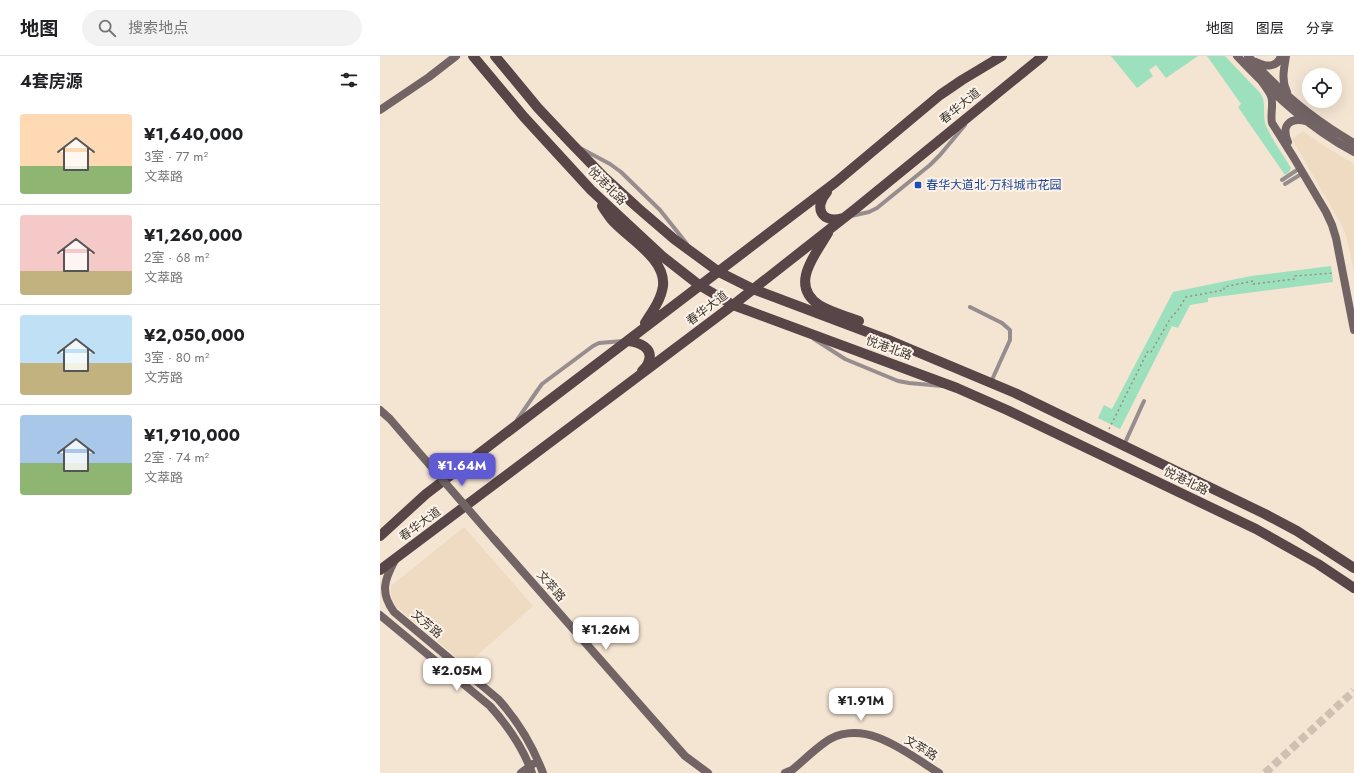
<!DOCTYPE html>
<html lang="zh">
<head>
<meta charset="utf-8">
<style>
	:root { --surface:#fff; --page:#f2f2f2; --text:#202124; --muted:#757577; --line:#e0e0e0; --accent:#615bd3 }
	body { margin:0; font-family:Jost,"Noto Sans SC",sans-serif; background:var(--page); color:var(--text); height:100vh; display:flex; flex-direction:column; font-size:15px; white-space:nowrap }
	* { box-sizing:border-box; margin:0 }
	p { font-size:13px; color:var(--muted) }
	.icon { flex:none; width:22px; height:22px; fill:none; stroke:currentColor; stroke-width:2; stroke-linecap:round; stroke-linejoin:round }
	.map { position:relative; flex:1; overflow:hidden }
	.details { display:flex; flex-direction:column; background:var(--surface); width:380px }
	.details>* { flex:none }
	.controls { position:absolute; left:922px; top:12px; display:grid; gap:8px }
	.controls a { display:grid; place-items:center; width:40px; height:40px; border-radius:50%; background:var(--surface); box-shadow:0 4px 16px #0002; font-size:20px }
	.price { position:absolute; translate:-50% -34px; padding:0 9px; border-radius:8px; background:#fff; color:#222; font-size:13px; line-height:26px; filter:drop-shadow(0 1px 2px #0008) }
	.price::after { content:''; position:absolute; left:50%; top:24px; width:12px; height:9px; margin-left:-6px; background:inherit; clip-path:polygon(0 0,100% 0,50% 100%) }
	.price.selected { background:var(--accent); color:#fff }
	ul { padding:0; list-style:none }
	li { display:flex; align-items:center; gap:12px; height:100px; padding:0 20px }
	li+li { border-top:1px solid var(--line) }
	li span { display:grid; place-items:center; flex:none; width:112px; height:80px; border-radius:4px; color:#555 }
	li>.icon { margin-inline-start:auto }
	span .icon { width:48px; height:48px; fill:#fffc; stroke-width:1 }
	li b { font-size:17px }
	h2 { display:flex; justify-content:space-between; align-items:center; height:48px; padding:0 20px; font-size:17px }
	header { display:flex; align-items:center; gap:24px; box-sizing:border-box; height:56px; padding:0 20px; background:var(--surface); border-bottom:1px solid var(--line) }
	header strong { font-size:19px }
	nav { display:flex; gap:22px; margin-inline-start:auto; font-size:14px }
	.search { width:280px; height:36px; background:var(--page); display:flex; align-items:center; gap:10px; box-sizing:border-box; padding:0 14px; border-radius:22px; color:var(--muted); font-size:15px }
	main { display:flex; flex:1; min-height:0 }
	.map>svg:first-child { display:block }
</style>
</head>
<body>
<header>
<strong>地图</strong>
<div class="search"><svg class="icon" aria-label="search" viewBox="0 0 24 24"><circle cx="10" cy="10" r="6"/><path d="M15 15l6 6"/></svg>搜索地点</div>
<nav><a>地图</a><a>图层</a><a>分享</a></nav>
</header>
<main>
<section class="details">
<h2>4套房源<svg class="icon" aria-label="filters" viewBox="0 0 24 24"><path d="M4 7h16M4 17h16"/><circle cx="9" cy="7" r="2"/><circle cx="15" cy="17" r="2"/></svg></h2>
<ul>
<li><span style="background:linear-gradient(#ffd9b3 65%,#8fb573 0)"><svg class="icon" aria-label="home" viewBox="0 0 24 24"><path d="M3 11l9-7 9 7M6 9v11h12V9"/></svg></span><div><b>¥1,640,000</b><p>3室 · 77 m²</p><p>文萃路</p></div></li>
<li><span style="background:linear-gradient(#f6c9c9 70%,#c2b280 0)"><svg class="icon" aria-label="home" viewBox="0 0 24 24"><path d="M3 11l9-7 9 7M6 9v11h12V9"/></svg></span><div><b>¥1,260,000</b><p>2室 · 68 m²</p><p>文萃路</p></div></li>
<li><span style="background:linear-gradient(#bfe0f5 60%,#c2b280 0)"><svg class="icon" aria-label="home" viewBox="0 0 24 24"><path d="M3 11l9-7 9 7M6 9v11h12V9"/></svg></span><div><b>¥2,050,000</b><p>3室 · 80 m²</p><p>文芳路</p></div></li>
<li><span style="background:linear-gradient(#a9c7e8 60%,#8fb573 0)"><svg class="icon" aria-label="home" viewBox="0 0 24 24"><path d="M3 11l9-7 9 7M6 9v11h12V9"/></svg></span><div><b>¥1,910,000</b><p>2室 · 74 m²</p><p>文萃路</p></div></li>
</ul>
</section>
<div class="map">
<svg width="974" height="717" viewBox="0 0 974 717">
	<rect width="100%" height="100%" fill="#f4e4d2"/>
	<path fill="#efdac2" d="M923,75l18,13 33,20v107l-8,-36 -6,-13 -48,-83z
		M84,471l69,79 -67,59 -74,-62 -1,-17z"/>
	<path fill="#9de0be" d="M731,0h87l-32,22 -10,-13 -7,5 4,6 -16,12z
		M827,0h18l36,38c5,8 2,19 4,29 5,14 18,31 26,45l-2,4 -4,3 -47,-68 3,-3z
		M951,210l2,16 -125,16v4l-18,3 -12,23 -6,-2 -52,103 -22,-11 6,-13 8,4 61,-117 78,-16z"/>
	<g fill="none" stroke-linecap="round" stroke-linejoin="round">
		<path stroke="#cfc1b2" stroke-width="8" stroke-dasharray="8 4" stroke-linecap="butt" d="M885,717l89,-82"/>
		<path stroke="#9a8f83" stroke-width="1.5" stroke-dasharray="2 3" stroke-linecap="butt" d="M729,373l39,-78 3,1 19,-33 8,-9 8,-13 38,-7v-3l29,-6v3l42,-5v-3l39,-3"/>
		<path stroke="#988d8e" stroke-width="4" d="M202,93l28,15 11,8 39,38 27,34
			M902,124l18,-12
			M905,128l18,-11
			M471,160l18,-4 8,-4 53,-43 10,-10 25,-30
			M590,251l32,16 8,7v10l-19,42
			M434,283l31,20 53,22 11,2 33,3
			M137,364l20,-29 5,-7 51,-38 6,-3 24,-2
			M744,389l20,-44"/>
		<path stroke="#726364" stroke-width="8" d="M857,0c35,37 72,72 117,96
			M868,0c30,34 67,65 106,87
			M906,0c-2,13 -5,24 1,36
			M876,6c10,5 21,6 25,-6
			M880,23c4,6 9,12 11,17 3,7 -1,18 1,27l22,35 32,54 6,13 4,13 18,92
			M0,54l49,-33 27,-21
			M908,86c-7,-16 1,-25 18,-21
			M0,354l10,9 25,29
			M114,483l191,217 23,17
			M15,504c-11,20 -15,33 -1,52l104,87c21,23 34,45 45,74
			M0,559l110,91c18,20 33,41 42,67
			M141,717l12,-9
			M405,717l7,-3c11,-9 26,-24 38,-31 38,-20 78,15 109,34"/>
		<path stroke="#574547" stroke-width="10" d="M93,0l51,61 67,73 71,66 37,29 34,20 224,83 50,22 249,119 62,35 36,24
			M115,0l43,52 33,35 33,34 34,31 36,31 45,33 34,17 138,52 124,52 250,121 32,17 57,37
			M447,136c-14,16 -5,32 16,26
			M222,150c3,5 6,9 9,13 16,19 55,39 52,67 -2,14 -11,26 -18,37
			M448,177c-13,22 -39,52 -9,72 11,7 27,11 40,16
			M247,285c12,1 28,7 21,22 -1,3 -4,6 -6,8
			M0,480l46,-42 410,-312 104,-87 22,-15 40,-24
			M0,514l353,-265 121,-95 189,-154"/>
		<path stroke="#726364" stroke-width="8" d="M35,392l79,91"/>
	</g>
	<rect fill="#1a4fb4" stroke="#fdf3e8" stroke-width="1.5" x="534" y="125" width="8" height="8" rx="2"/>
	<g text-anchor="middle" dominant-baseline="central" stroke-width="4" stroke-linejoin="round" paint-order="stroke">
		<g font-size="12" fill="#3d3730" stroke="#fdf3e8">
			<text transform="translate(580 50) rotate(-39)">春华大道</text>
			<text transform="translate(227 130) rotate(45)">悦港北路</text>
			<text transform="translate(327 252) rotate(-37)">春华大道</text>
			<text transform="translate(509 292) rotate(20)">悦港北路</text>
			<text transform="translate(806 425) rotate(26)">悦港北路</text>
			<text transform="translate(40 468) rotate(-36)">春华大道</text>
			<text transform="translate(171 530) rotate(49)">文萃路</text>
			<text transform="translate(47 568) rotate(40)">文芳路</text>
			<text transform="translate(541 692) rotate(31)">文萃路</text>
		</g>
		<g font-size="12" fill="#164399" stroke="#fdf3e8" text-anchor="start">
			<text x="546" y="129">春华大道北·万科城市花园</text>
		</g>
	</g>
</svg>
<div class="controls">
<a><svg class="icon" aria-label="locate" viewBox="0 0 24 24"><circle cx="12" cy="12" r="6"/><path d="M12 2v4M12 18v4M2 12h4M18 12h4"/></svg></a>
</div>
<b class="price selected" style="left:82px;top:431px">¥1.64M</b>
<b class="price" style="left:226px;top:595px">¥1.26M</b>
<b class="price" style="left:77px;top:636px">¥2.05M</b>
<b class="price" style="left:481px;top:666px">¥1.91M</b>
</div>
</main>
</body>
</html>
